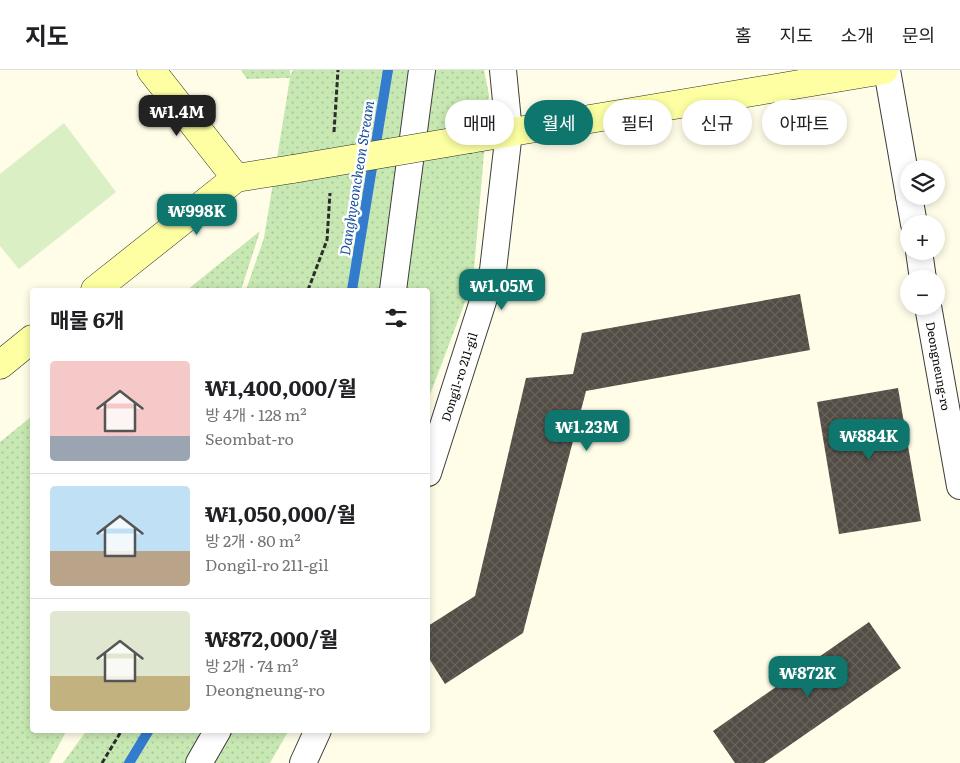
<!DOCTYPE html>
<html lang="ko">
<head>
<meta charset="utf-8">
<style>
	:root { --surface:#fff; --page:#f6f6f6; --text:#202124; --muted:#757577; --line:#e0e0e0; --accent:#0f766e }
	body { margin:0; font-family:Literata,"Noto Sans KR",serif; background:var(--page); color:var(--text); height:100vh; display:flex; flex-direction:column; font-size:19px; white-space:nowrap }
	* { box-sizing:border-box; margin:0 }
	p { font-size:16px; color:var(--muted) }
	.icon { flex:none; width:28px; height:28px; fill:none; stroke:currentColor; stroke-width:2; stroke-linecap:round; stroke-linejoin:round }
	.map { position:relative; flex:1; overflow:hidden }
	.drawer { position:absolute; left:30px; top:218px; width:400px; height:445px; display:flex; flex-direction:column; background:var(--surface); border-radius:5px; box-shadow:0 2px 8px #0003 }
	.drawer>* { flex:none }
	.hud { position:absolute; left:445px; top:30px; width:440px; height:45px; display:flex; gap:10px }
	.tools { position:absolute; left:900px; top:90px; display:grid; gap:10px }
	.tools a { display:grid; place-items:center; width:45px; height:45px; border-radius:50%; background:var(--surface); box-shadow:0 2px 8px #0003; font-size:25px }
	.price { position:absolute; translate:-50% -42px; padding:0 11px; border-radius:10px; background:var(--accent); color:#fff; font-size:16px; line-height:32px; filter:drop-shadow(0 1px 2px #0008) }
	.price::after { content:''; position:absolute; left:50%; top:30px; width:15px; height:11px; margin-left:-8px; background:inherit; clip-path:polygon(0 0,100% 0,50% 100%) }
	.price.on { background:#222; color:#fff }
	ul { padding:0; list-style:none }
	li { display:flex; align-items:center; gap:15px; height:125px; padding:0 20px }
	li+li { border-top:1px solid var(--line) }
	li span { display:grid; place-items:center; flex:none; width:140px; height:100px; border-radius:5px; color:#555 }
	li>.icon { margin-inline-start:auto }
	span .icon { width:60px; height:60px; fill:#fffc; stroke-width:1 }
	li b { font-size:21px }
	h2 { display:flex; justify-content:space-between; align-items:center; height:60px; padding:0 20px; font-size:21px }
	.tag { padding:0 18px; border-radius:22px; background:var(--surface); box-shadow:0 2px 8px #0003; font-size:18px; line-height:45px }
	.tag.on { background:var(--accent); color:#fff }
	header { display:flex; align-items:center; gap:30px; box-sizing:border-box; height:70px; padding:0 25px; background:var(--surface); border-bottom:1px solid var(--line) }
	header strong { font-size:24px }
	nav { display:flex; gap:28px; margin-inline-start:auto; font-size:18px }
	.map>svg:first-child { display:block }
</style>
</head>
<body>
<header>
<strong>지도</strong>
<nav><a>홈</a><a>지도</a><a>소개</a><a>문의</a></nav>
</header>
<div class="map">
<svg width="960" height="693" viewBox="0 0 960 693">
	<defs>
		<pattern id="green-dots" width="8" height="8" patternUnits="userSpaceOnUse" patternTransform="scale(1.25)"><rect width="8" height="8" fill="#c7e8b2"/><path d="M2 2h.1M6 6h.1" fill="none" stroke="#aac698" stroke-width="1.8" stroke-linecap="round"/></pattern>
		<pattern id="building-cross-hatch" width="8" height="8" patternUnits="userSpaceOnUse" patternTransform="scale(1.25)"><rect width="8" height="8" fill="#534d46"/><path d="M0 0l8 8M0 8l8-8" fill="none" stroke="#67625c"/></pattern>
	</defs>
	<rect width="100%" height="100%" fill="#fffde7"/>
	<path fill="url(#green-dots)" d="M241,0h49v6l3,-6h191l5,25 -16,186 -45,119v-110h-182l18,-52 26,-160 -43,1z
		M260,161l-19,59h-54z
		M32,346v314h35l-18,33h-49v-321z
		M87,660h202l-19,33h-207z"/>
	<path fill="#daefc4" d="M64,53l52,69 -97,77 -19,-23v-72z"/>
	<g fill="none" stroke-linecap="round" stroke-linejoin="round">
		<path stroke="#337bcd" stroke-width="10" d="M352,220l36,-220
			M129,693l20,-33"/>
	</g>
	<path fill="url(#building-cross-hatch)" d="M800,224l10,56 -224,41 -63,242 -78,51 -17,-27v-31l47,-30 51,-218 47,-4 9,-41z
		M898,318l23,133 -82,13 -22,-132z
		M869,552l32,46 -137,95h-29l-22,-32z"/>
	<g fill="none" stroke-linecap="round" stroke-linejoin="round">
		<defs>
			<g id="street">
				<path d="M887,0l22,126"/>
				<path d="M909,126l5,28"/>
				<path d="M919,181l4,28"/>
				<path d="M393,220l29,-220"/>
				<path id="s1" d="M928,236l32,180"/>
				<path id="s2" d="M428,403l65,-203 16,-138 -6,-62"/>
				<path d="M199,693l19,-33"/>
				<path d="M303,693l15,-33"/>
			</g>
			<path id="secondary" d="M151,0l85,108
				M470,69l414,-69
				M95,220l141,-112 57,-9
				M0,295l32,-26"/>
		</defs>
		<use href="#street" stroke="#3d3d3d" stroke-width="28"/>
		<use href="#secondary" stroke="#2c2c2c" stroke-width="29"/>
		<path stroke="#2c2c2c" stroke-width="3" stroke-dasharray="5 2.5" stroke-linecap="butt" d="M334,62l4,-62
			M308,220l19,-50 3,-47
			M102,693l20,-33"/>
		<use href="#street" stroke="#fff" stroke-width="26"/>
		<use href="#secondary" stroke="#fdffa2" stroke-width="28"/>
		<defs>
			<path id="secondary-bridge" d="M293,99l177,-30"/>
		</defs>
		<use href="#secondary-bridge" stroke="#2c2c2c" stroke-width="29" stroke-linecap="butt"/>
		<use href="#secondary-bridge" stroke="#fdffa2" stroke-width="28"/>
	</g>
	<g text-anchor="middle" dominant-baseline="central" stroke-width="5" stroke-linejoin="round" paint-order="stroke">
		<g font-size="12" fill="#0a0a0a" stroke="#fff">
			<text stroke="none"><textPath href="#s1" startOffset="61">Deongneung-ro</textPath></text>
			<text stroke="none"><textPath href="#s2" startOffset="101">Dongil-ro 211-gil</textPath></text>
		</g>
		<g font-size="14" font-style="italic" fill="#154e9a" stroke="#fff">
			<text transform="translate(356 108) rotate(-81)">Danghyeoncheon Stream</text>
		</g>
	</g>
</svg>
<div class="tools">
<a><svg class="icon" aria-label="layers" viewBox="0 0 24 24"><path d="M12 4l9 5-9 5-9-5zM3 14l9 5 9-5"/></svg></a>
<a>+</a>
<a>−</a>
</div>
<b class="price on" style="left:177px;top:67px">₩1.4M</b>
<b class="price" style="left:197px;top:166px">₩998K</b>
<b class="price" style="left:502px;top:241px">₩1.05M</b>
<b class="price" style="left:587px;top:382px">₩1.23M</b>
<b class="price" style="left:869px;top:391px">₩884K</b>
<b class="price" style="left:808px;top:628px">₩872K</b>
<div class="hud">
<a class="tag">매매</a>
<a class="tag on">월세</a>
<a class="tag">필터</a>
<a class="tag">신규</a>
<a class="tag">아파트</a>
</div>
<section class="drawer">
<h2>매물 6개<svg class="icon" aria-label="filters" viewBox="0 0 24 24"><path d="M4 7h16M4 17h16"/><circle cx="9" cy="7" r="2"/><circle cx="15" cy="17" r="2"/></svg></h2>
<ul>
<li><span style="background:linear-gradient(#f6c9c9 75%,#9aa5b1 0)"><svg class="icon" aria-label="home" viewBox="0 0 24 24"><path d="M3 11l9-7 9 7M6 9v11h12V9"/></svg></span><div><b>₩1,400,000/월</b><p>방 4개 · 128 m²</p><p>Seombat-ro</p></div></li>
<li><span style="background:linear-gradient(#bfe0f5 65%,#b9a48a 0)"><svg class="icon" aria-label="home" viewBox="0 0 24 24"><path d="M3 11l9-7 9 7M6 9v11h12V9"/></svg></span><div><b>₩1,050,000/월</b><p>방 2개 · 80 m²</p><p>Dongil-ro 211-gil</p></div></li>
<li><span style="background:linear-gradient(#dfe7d0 65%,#c2b280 0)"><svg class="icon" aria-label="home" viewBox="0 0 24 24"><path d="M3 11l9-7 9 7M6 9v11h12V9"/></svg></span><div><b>₩872,000/월</b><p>방 2개 · 74 m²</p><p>Deongneung-ro</p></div></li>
</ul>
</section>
</div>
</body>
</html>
